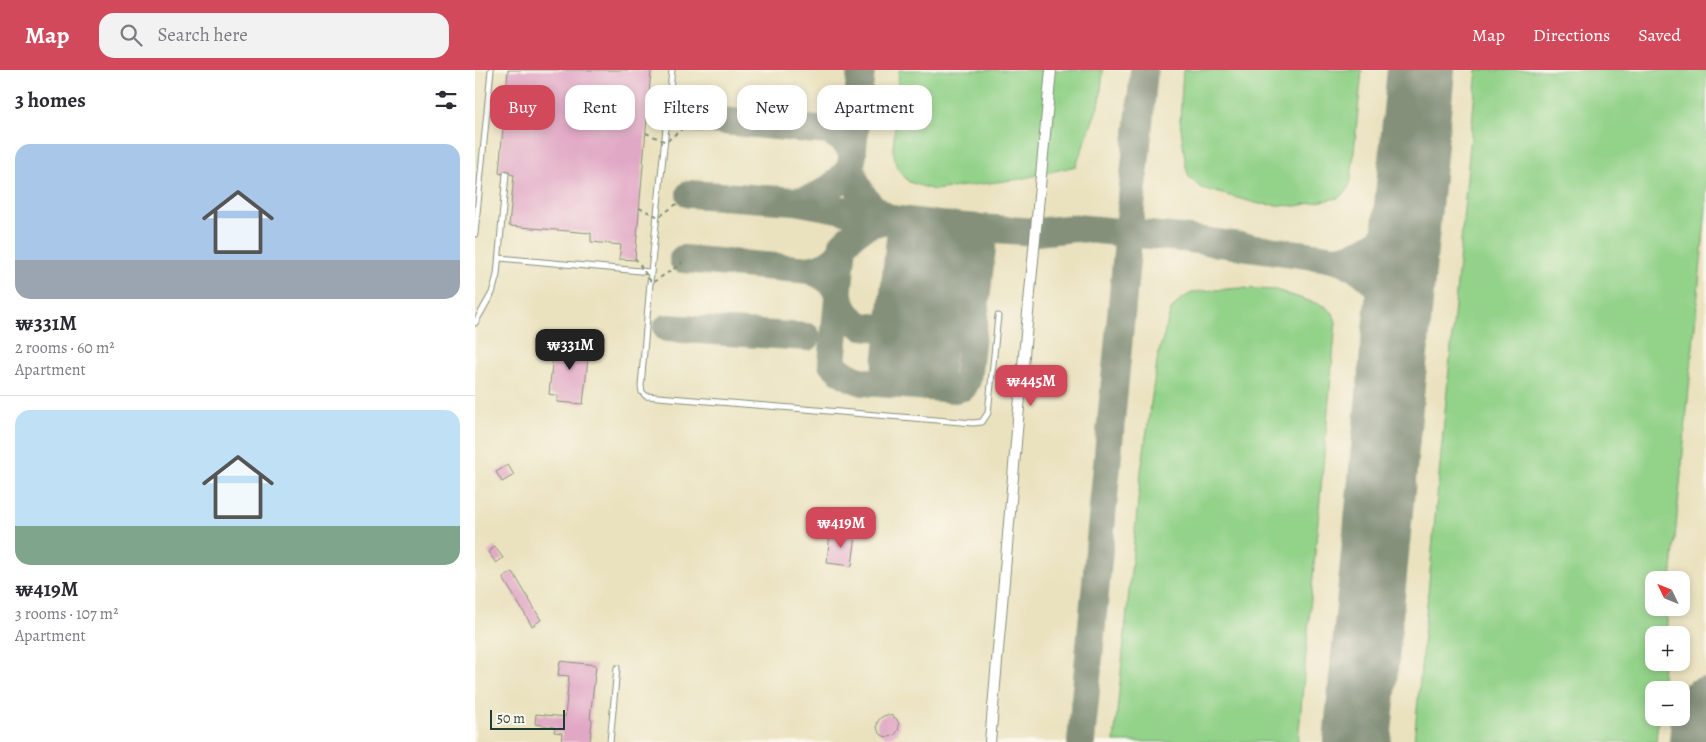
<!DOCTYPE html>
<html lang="en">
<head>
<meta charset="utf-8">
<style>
	:root { --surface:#fff; --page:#f2f2f3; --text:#2b2b33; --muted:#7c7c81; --line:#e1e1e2; --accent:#d1495b }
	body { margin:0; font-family:Alegreya,serif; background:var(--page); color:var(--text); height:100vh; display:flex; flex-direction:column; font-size:19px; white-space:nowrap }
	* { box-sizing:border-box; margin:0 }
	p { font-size:16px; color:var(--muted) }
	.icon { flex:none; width:28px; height:28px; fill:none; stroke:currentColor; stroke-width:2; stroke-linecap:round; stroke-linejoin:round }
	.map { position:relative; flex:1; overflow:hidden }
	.side { display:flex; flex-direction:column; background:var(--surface); width:475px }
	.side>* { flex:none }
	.hud { position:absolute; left:15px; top:15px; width:475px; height:45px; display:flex; gap:10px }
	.needle { width:32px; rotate:313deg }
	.fabs { position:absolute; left:1170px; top:501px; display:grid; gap:10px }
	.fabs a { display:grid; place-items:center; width:45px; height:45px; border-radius:10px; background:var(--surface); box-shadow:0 2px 8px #0003; font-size:25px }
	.scale { position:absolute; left:15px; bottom:12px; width:75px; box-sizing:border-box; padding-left:5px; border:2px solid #1f3d34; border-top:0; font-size:14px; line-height:18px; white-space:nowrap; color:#1f3d34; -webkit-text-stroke:4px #fbf7ec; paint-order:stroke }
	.price { position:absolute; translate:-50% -42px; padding:0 11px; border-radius:10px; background:var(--accent); color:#fff; font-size:16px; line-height:32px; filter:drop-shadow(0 1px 2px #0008) }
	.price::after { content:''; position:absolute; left:50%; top:30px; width:15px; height:11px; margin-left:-8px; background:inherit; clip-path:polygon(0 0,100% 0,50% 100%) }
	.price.selected { background:#222; color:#fff }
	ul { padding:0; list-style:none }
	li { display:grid; align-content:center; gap:10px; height:265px; padding:0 15px }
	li+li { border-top:1px solid var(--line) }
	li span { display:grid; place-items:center; height:155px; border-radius:15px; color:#555 }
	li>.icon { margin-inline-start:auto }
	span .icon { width:90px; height:90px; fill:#fffc; stroke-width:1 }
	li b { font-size:21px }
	h2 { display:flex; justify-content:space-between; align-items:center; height:60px; padding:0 15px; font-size:21px }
	.chip { padding:0 18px; border-radius:15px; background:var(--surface); box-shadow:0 2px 8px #0003; font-size:18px; line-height:45px }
	.chip.selected { background:var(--accent); color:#fff }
	header { display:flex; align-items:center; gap:30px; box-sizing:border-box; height:70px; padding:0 25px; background:var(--accent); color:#fff }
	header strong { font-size:24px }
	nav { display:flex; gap:28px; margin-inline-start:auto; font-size:18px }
	.search { width:350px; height:45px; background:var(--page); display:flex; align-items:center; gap:12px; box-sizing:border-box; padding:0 18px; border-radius:15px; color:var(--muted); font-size:19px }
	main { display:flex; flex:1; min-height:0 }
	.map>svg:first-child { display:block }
	.green { fill:#93d289; stroke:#59885e }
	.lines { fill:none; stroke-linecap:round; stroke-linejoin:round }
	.taxiway { stroke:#84907a; stroke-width:28 }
	.runway { stroke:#84907a; stroke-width:68 }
	.building { fill:#e1a8c5 }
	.service-casing { stroke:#84907a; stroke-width:7 }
	.minor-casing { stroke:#84907a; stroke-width:12 }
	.service { stroke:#fff; stroke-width:5 }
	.minor { stroke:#fff; stroke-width:10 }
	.path-bridge { stroke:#84907a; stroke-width:2; stroke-dasharray:4 4; stroke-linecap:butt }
</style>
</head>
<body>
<header>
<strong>Map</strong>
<div class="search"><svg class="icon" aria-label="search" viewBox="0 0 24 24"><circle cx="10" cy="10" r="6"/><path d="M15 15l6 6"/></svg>Search here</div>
<nav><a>Map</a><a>Directions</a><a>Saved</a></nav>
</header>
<main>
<section class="side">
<h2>3 homes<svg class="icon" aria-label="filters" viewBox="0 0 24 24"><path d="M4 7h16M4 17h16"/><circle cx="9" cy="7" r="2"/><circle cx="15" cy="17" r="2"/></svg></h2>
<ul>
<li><span style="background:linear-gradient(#a9c7e8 75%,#9aa5b1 0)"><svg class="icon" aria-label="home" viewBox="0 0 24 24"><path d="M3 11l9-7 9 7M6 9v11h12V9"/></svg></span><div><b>₩331M</b><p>2 rooms · 60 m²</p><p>Apartment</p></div></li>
<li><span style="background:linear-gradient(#bfe0f5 75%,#7fa58c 0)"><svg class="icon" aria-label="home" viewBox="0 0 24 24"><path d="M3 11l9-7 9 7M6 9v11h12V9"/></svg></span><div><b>₩419M</b><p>3 rooms · 107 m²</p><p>Apartment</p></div></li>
</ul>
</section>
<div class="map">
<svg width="1231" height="672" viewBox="0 0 1231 672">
	<rect width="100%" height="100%" fill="#fbf7ec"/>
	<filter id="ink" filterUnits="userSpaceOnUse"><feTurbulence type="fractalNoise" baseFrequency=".02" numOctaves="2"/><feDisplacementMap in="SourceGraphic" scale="10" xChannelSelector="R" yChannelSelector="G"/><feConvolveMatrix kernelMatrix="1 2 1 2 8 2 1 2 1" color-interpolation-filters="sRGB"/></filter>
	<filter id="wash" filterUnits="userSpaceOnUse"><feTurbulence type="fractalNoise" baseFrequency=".0096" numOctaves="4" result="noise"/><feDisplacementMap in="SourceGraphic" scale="20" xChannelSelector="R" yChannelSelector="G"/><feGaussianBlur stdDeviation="1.12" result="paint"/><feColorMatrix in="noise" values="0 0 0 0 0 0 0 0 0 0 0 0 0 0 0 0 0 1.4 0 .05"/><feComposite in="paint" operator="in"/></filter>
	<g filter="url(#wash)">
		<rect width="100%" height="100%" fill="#eae2bf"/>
		<!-- green -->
		<g class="green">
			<polygon points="424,0 628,0 625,31 601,96 545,109 459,120 434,112 422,98 418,80"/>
			<polygon points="708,0 887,0 876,111 872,121 863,128 821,136 784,134 726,118 714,107 711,97 705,50"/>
			<polygon points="1002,0 1231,0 1231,139 1196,510 1179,510 1179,538 1193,538 1191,565 1179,565 1179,592 1188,593 1186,620 1179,620 1179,648 1183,648 1181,672 939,672"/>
			<polygon points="764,218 801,220 849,236 858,243 861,252 823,672 639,672 666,401 683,285 696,240 705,230 718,222"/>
		</g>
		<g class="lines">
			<!-- taxiway -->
			<g class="taxiway">
				<path d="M 386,0 L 376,97 C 381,119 393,138 414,148"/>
				<path d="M 215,48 L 353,61 C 365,67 373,72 378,85"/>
				<path d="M 215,124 L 320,131 L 416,149 L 465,155 L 561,162 L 601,158 L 706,168 L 861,189 C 886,196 908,217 916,242 C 918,250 919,260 920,269"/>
				<path d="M 320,131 C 344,130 362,115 376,97"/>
				<path d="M 415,150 C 393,152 383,159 368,174 L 357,293 C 366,303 376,309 389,312 L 480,319 L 488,317 L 492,310 L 508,169"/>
				<path d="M 367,181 C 358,193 349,196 335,200 C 343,204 352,207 358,215 C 370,233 363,242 387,256 L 488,267 L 494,273 L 495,277"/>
				<polyline points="208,189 335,200"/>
				<path d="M 861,189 C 886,186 913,171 925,148 C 929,141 931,133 934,126"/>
				<polyline points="192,258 332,267"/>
				<polyline points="402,313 408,310 410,304 426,160"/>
				<polyline points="427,315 436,307 454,164"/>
				<polyline points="457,317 463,311 481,168"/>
				<polyline points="606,672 669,0"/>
			</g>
			<!-- runway -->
			<g class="runway">
				<polyline points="882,672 946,0"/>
				<polyline points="1228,672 1231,641"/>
			</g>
		</g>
		<g id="blocks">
			<!-- building -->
			<g class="building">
				<polygon points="33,0 176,0 160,190 144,189 146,175 116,172 116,163 34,156 39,105 35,104 34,101 31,100 27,104 24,103"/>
				<polygon points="89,268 115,271 108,334 82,332 83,326 74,324 79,275 88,276"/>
				<polygon points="33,395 39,405 27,412 21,402"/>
				<polygon points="355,462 381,465 377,496 352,493"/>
				<polygon points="20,477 28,488 21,493 13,482"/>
				<polygon points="38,502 66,550 57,556 28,508"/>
				<polygon points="85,591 121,595 115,649 117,650 115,672 86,672 87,663 79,662 80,657 60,654 61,644 90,647 94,606 83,605"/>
				<circle cx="413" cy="656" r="11"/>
			</g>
		</g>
	</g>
	<g filter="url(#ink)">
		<use href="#blocks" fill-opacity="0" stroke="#84907a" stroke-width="1"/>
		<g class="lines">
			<defs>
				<g id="service">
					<polyline points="197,0 176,202 166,316 167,322 171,326 498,353 507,352 513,343 523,246"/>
					<polyline points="0,164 16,0"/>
					<polyline points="24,188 176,202"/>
					<polyline points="0,253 17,223 22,205 31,104"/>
					<polyline points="135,672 142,598"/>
				</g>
				<polyline id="minor" points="515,672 544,338 576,0"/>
			</defs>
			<!-- service casing -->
			<use href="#service" class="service-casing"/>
			<!-- minor casing -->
			<use href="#minor" class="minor-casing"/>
			<!-- service -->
			<use href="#service" class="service"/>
			<!-- minor -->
			<use href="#minor" class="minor"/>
			<!-- path-bridge -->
			<g class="path-bridge">
				<polyline points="171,63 191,72 220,48"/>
				<polyline points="164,138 184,147 215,124"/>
				<polyline points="160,188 177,213 206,194 208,189"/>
			</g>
		</g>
	</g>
</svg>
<div class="fabs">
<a><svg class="needle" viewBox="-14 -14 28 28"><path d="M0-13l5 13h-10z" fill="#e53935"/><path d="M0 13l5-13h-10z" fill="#7c7c81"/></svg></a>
<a>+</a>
<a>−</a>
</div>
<div class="scale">50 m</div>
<b class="price selected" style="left:95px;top:301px">₩331M</b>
<b class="price" style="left:556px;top:337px">₩445M</b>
<b class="price" style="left:366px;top:479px">₩419M</b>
<div class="hud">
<a class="chip selected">Buy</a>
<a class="chip">Rent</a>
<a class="chip">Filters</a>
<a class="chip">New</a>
<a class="chip">Apartment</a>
</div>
</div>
</main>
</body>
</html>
